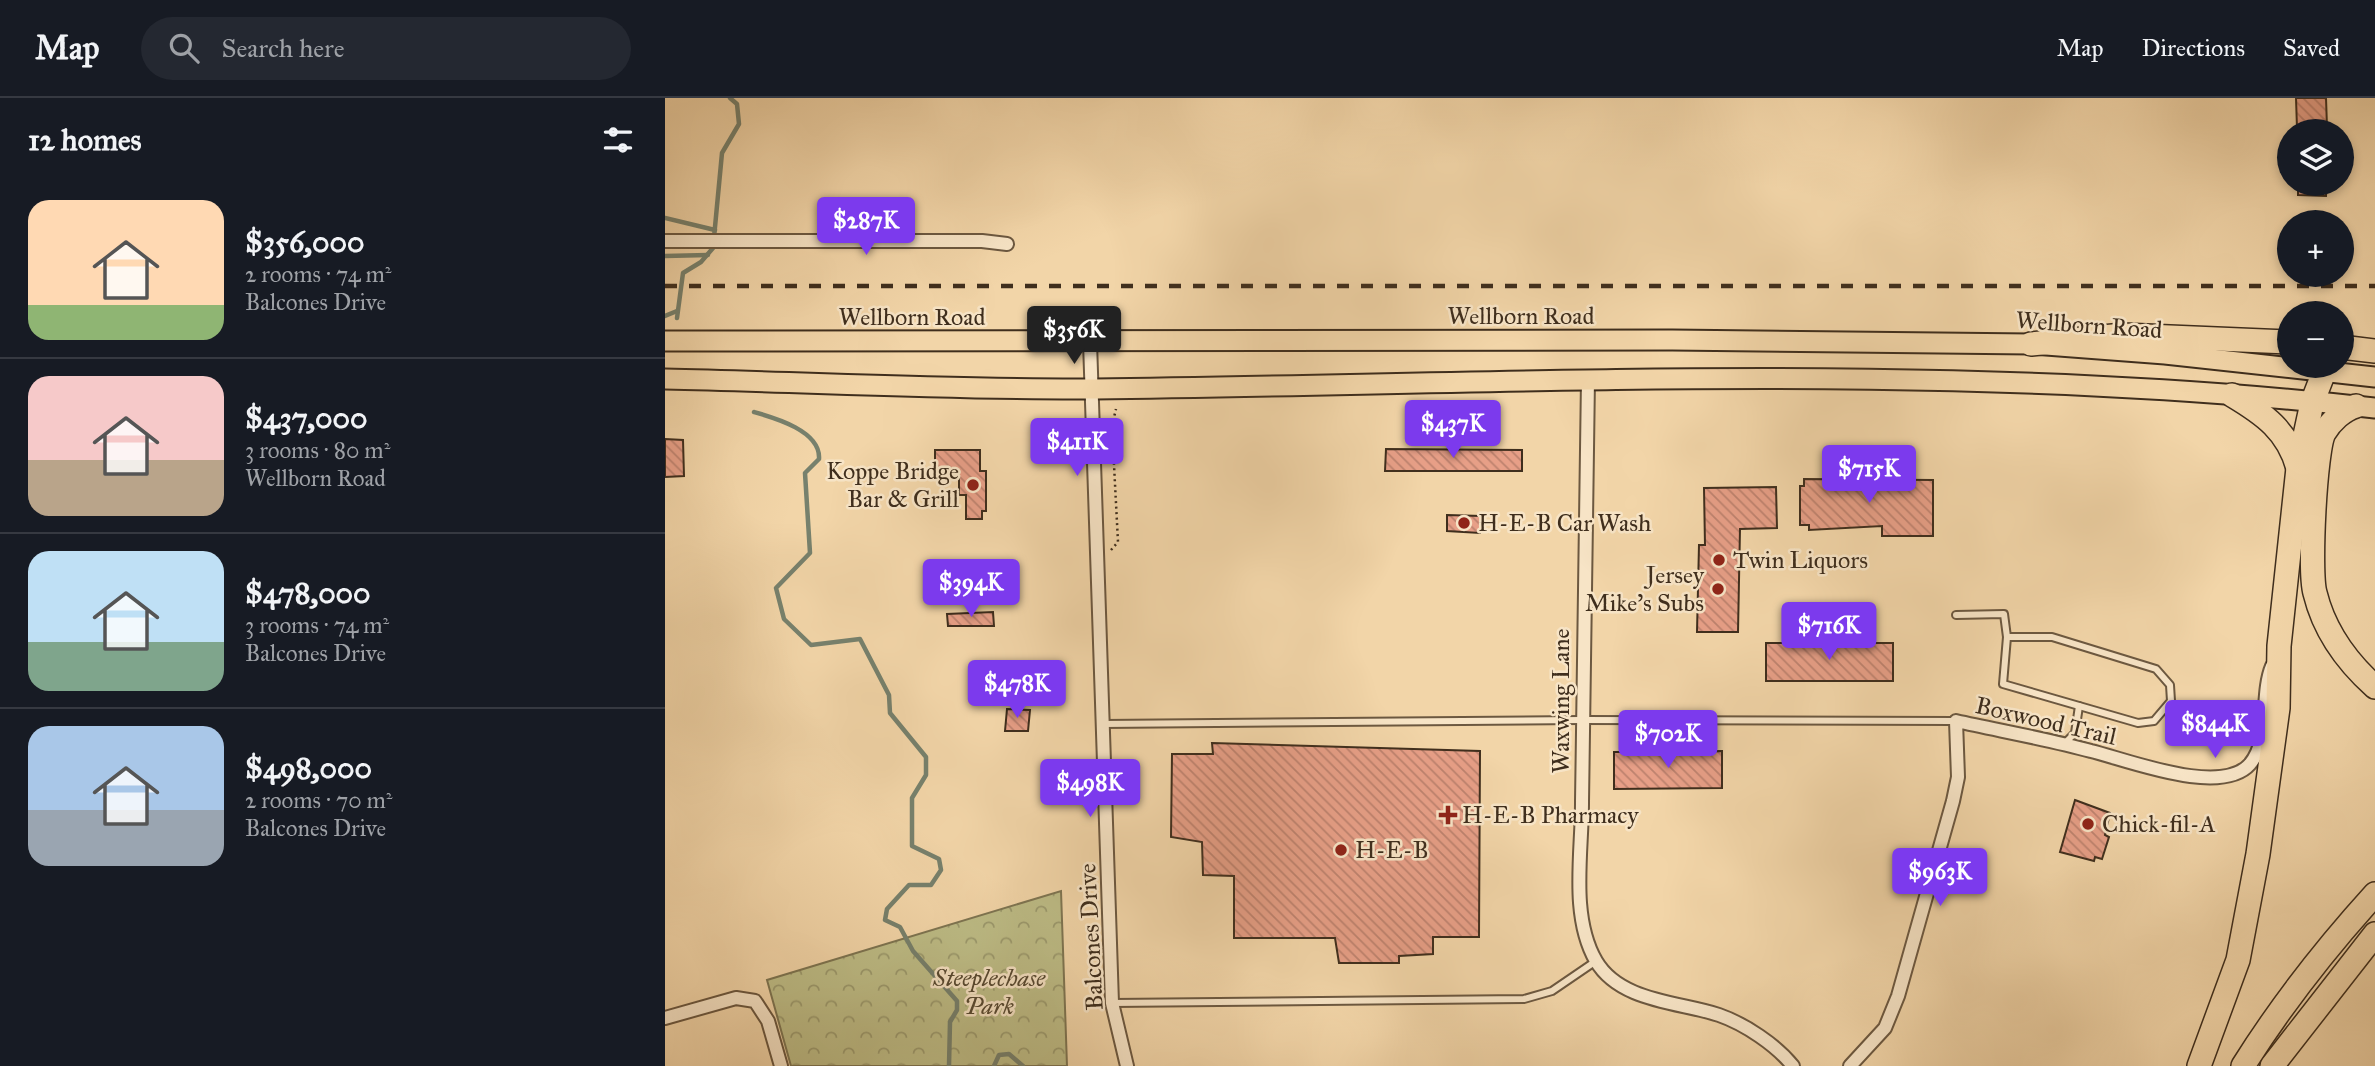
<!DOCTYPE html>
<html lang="en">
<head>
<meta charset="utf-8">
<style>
	:root { --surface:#171b24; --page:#242831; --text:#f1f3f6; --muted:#9ea1a6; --line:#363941; --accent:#7c3aed }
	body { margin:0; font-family:"IM FELL Great Primer",serif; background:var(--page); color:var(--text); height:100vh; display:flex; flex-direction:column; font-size:26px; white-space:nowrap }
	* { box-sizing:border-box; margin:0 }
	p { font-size:23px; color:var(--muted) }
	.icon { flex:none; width:38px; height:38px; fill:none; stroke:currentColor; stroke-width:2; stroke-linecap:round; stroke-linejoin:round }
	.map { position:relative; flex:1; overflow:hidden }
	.sheet { display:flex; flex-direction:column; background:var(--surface); width:665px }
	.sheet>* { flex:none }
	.tools { position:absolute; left:1612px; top:21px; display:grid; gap:14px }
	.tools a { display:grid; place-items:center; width:77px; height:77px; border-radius:50%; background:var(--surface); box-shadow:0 4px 10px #0003; font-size:35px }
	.price { position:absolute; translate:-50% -60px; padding:0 16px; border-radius:7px; background:var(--accent); color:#fff; font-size:23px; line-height:46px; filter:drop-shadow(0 2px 4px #0008) }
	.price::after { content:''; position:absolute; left:50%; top:42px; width:21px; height:16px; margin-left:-10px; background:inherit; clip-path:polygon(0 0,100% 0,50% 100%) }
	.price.current { background:#222; color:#fff }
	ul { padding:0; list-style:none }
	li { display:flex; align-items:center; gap:21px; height:175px; padding:0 28px }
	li+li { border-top:2px solid var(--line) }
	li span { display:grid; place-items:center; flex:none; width:196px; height:140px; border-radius:21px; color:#555 }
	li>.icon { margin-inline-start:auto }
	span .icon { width:84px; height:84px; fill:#fffc; stroke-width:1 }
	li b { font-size:30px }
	h2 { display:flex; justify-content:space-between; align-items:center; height:84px; padding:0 28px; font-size:30px }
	header { display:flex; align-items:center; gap:42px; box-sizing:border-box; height:98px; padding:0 35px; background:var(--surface); border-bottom:2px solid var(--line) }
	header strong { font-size:33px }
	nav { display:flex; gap:38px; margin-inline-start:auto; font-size:24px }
	.search { width:490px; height:63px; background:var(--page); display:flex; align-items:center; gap:18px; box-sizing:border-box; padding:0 24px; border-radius:38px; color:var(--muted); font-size:26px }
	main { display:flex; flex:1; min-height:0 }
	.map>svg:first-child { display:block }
	.forest { fill:url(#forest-crowns); stroke:#7e7552; stroke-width:2 }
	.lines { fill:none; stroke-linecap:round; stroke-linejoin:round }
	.stream { stroke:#77816d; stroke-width:4.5 }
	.building { fill:url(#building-back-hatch); stroke:#3f2e1d; stroke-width:2 }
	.lane-casing { stroke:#6c5840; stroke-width:10 }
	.street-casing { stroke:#6c5840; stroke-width:16 }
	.primary-casing { stroke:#3f2e1d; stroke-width:23 }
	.highway-casing { stroke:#3f2e1d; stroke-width:26 }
	.path { stroke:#3f2e1d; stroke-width:2.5; stroke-dasharray:2 3.5; stroke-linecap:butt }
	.lane { stroke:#f7e4c6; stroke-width:6 }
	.street { stroke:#f7e4c6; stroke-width:12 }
	.primary { stroke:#f2d5a8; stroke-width:19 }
	.highway { stroke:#f2d5a8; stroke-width:23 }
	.rail { stroke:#3f2e1d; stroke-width:4.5; stroke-dasharray:12 12; stroke-linecap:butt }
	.poi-dot { fill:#8f2418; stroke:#f7e4c6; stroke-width:2.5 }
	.labels { text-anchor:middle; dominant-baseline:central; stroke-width:5; stroke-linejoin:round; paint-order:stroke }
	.street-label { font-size:24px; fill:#3f2e1d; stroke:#f7e4c6 }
	.poi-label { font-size:24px; fill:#3f2e1d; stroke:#f7e4c6; text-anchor:start }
	.park-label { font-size:24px; font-style:italic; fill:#584a32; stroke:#f7e4c6 }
</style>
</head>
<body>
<header>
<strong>Map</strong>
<div class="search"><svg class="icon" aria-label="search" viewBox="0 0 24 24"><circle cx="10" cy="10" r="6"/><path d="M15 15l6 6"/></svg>Search here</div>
<nav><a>Map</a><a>Directions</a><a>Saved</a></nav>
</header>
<main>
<section class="sheet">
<h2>12 homes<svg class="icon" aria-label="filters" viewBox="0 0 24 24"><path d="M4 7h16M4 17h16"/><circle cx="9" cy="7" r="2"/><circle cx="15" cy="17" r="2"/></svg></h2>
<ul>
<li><span style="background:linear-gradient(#ffd9b3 75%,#8fb573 0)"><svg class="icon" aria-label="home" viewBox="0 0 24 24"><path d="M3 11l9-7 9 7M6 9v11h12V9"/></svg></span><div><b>$356,000</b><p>2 rooms · 74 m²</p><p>Balcones Drive</p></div></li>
<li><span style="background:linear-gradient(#f6c9c9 60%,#b9a48a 0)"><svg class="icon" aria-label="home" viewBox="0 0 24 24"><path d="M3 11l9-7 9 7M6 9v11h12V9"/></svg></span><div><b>$437,000</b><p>3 rooms · 80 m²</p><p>Wellborn Road</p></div></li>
<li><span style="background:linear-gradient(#bfe0f5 65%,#7fa58c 0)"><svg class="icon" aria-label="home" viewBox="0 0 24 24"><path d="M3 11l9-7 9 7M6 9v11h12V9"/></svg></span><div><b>$478,000</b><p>3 rooms · 74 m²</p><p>Balcones Drive</p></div></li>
<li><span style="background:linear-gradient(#a9c7e8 60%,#9aa5b1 0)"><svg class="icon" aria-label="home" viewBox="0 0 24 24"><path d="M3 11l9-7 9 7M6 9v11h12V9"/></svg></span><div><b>$498,000</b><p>2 rooms · 70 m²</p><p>Balcones Drive</p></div></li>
</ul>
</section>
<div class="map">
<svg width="1710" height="968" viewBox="0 0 1710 968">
	<defs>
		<pattern id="forest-crowns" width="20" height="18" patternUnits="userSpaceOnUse" patternTransform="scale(1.75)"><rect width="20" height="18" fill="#bdbc86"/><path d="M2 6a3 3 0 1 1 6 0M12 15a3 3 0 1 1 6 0" fill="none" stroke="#9b996d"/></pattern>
		<pattern id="building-back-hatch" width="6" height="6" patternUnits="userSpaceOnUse" patternTransform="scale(1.75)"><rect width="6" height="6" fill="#e79f87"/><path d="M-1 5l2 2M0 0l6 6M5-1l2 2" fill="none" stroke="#bd826e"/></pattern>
	</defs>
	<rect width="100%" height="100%" fill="#f2d5a8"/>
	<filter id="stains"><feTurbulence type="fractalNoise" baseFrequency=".00286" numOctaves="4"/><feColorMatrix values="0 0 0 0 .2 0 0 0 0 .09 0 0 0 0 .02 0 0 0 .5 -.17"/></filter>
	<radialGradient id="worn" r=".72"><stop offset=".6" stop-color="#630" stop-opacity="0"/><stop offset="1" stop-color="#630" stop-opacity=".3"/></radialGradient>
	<!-- forest -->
	<polygon class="forest" points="396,793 402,968 126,968 102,882"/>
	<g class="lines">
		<!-- stream -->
		<g class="stream">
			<polyline points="0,120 50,132"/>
			<polyline points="0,158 43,157"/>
			<polyline points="0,218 12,213"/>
			<polyline points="12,220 18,175 36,164 48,150 57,55 74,26 72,6 65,0"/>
			<path d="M 89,314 C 110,320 156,333 154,361 L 140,375 L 145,455 L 111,490 L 119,521 L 146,547 L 195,541 L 224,597 L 225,615 L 261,659 L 261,677 L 247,700 L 247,748 L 274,761 L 276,772 L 266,787 L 244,787 L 222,811 L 220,822 L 235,829 L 248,853 L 292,903 L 292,912 L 285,924 L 284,968"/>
			<polyline points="329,968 334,957 344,956 358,968"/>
		</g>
	</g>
	<!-- building -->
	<g class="building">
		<polygon points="1631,0 1661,0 1662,29 1632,30"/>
		<polygon points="1633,86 1662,86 1661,98 1633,97"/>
		<polygon points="0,341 18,342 19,378 0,379"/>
		<polygon points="721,351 857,352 857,373 720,373"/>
		<polygon points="270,352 315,352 315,373 321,373 321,413 317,413 317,421 301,421 301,397 294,397 294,377 270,377"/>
		<polygon points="1139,381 1268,382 1268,438 1217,438 1217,428 1144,432 1144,427 1135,427 1135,388 1139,388"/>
		<polygon points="1111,389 1112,430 1075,431 1073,534 1032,534 1034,447 1040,447 1039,390"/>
		<polygon points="782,417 816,418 815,435 782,433"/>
		<polygon points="328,514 329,528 283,528 282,516"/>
		<rect x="1101" y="545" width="127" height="38"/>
		<polygon points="342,611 365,612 363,633 340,633"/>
		<polygon points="547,645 815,653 814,839 768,839 768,856 734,858 734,865 674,865 670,840 569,840 569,778 538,777 537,744 506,739 507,656 548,656"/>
		<polygon points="1057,653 1057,690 949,691 949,654"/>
		<polygon points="1410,702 1445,715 1440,737 1444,739 1437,761 1430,759 1429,763 1395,754"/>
	</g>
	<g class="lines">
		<defs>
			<g id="lane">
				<polyline points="1291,517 1339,516 1342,539 1387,539 1491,571 1505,587 1506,603 1489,623 1473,625 1338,586 1342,539"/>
				<polyline points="438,626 916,622 1291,623"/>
				<polyline points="1399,646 1410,635 1414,608"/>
				<polyline points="447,905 859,901 887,893 931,863"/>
			</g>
			<g id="street">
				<polyline points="0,143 317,143 342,146"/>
				<polyline points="425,244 447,905 462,968"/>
				<path d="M 923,281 C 920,422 918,564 917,706 C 917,755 905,818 931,863 C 955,904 1015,904 1054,917 C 1080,926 1111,947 1128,968"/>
				<polyline points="0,920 71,900 90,903 103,923 116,968"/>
				<path d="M 1185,968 L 1220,930 L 1233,898 L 1288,703 L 1293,679 L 1291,623 C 1336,633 1382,641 1426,653 C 1463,662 1556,699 1585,666 C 1606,641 1595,597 1607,568"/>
			</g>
			<g id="primary">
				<polyline points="0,243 1007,242 1366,246 1500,256 1710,279"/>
				<path d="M 0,281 C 143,284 287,292 430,291 C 857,286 1285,262 1710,310"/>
			</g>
			<g id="highway">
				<polyline points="1366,246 1458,237 1624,244"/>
				<polyline points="1676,249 1710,253"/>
				<path d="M 1567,297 C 1599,316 1623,333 1633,370"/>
				<path d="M 1691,308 C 1678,312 1666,323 1659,335 C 1650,352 1644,474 1650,495 C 1659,532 1682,564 1710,589"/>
				<polyline points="1534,968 1573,862 1593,756 1613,610 1614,548 1633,370 1647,305 1659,274"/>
				<path d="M 1578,968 C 1617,906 1660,851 1710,796"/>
				<polyline points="1607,968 1710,836"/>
			</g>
		</defs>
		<!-- lane casing -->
		<use href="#lane" class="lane-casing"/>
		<!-- street casing -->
		<use href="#street" class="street-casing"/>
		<!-- primary casing -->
		<use href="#primary" class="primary-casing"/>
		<!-- highway casing -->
		<use href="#highway" class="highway-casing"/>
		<!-- path -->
		<polyline class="path" points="446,452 453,444 447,328 451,311"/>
		<!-- lane -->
		<use href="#lane" class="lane"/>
		<!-- street -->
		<use href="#street" class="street"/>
		<!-- primary -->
		<use href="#primary" class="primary"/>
		<!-- highway -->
		<use href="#highway" class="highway"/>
		<!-- rail -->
		<polyline class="rail" points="0,188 1710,188"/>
	</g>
	<!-- markers -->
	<g class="poi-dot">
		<circle cx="308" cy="387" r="7"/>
		<circle cx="799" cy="425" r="7"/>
		<circle cx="1054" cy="462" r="7"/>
		<circle cx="1053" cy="491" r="7"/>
		<path d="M779.5 706.5h7v7h7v7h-7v7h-7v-7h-7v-7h7z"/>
		<circle cx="1423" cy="726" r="7"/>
		<circle cx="676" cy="752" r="7"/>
	</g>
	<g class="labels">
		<!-- street labels -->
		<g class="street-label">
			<text x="856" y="218">Wellborn Road</text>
			<text x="247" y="219">Wellborn Road</text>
			<text transform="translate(1424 227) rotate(4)">Wellborn Road</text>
			<text transform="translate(896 603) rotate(-90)">Waxwing Lane</text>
			<text transform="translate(1381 623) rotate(13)">Boxwood Trail</text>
			<text transform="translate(426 839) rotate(-93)">Balcones Drive</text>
		</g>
		<!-- poi labels -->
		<g class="poi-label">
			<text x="294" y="373" text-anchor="end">Koppe Bridge<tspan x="294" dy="28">Bar &amp; Grill</tspan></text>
			<text x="813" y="425">H-E-B Car Wash</text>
			<text x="1068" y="462">Twin Liquors</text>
			<text x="1039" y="477" text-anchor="end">Jersey<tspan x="1039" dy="28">Mike's Subs</tspan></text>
			<text x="797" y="717">H-E-B Pharmacy</text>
			<text x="1437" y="726">Chick-fil-A</text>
			<text x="690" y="752">H-E-B</text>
		</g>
		<!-- park labels -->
		<g class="park-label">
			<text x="324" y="880">Steeplechase<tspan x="324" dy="28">Park</tspan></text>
		</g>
	</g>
	<rect width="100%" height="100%" filter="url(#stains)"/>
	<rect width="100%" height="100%" fill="url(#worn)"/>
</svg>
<div class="tools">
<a><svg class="icon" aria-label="layers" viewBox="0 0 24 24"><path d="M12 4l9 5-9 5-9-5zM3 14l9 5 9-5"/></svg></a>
<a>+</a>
<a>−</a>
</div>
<b class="price" style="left:201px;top:159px">$287K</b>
<b class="price current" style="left:409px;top:268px">$356K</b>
<b class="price" style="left:788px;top:362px">$437K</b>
<b class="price" style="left:412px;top:380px">$411K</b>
<b class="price" style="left:1204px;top:407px">$715K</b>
<b class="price" style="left:306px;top:521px">$394K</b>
<b class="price" style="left:1164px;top:564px">$716K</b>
<b class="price" style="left:352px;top:622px">$478K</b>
<b class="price" style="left:1550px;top:662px">$844K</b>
<b class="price" style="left:1003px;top:672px">$702K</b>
<b class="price" style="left:425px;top:721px">$498K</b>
<b class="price" style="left:1275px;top:810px">$963K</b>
</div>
</main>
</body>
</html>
